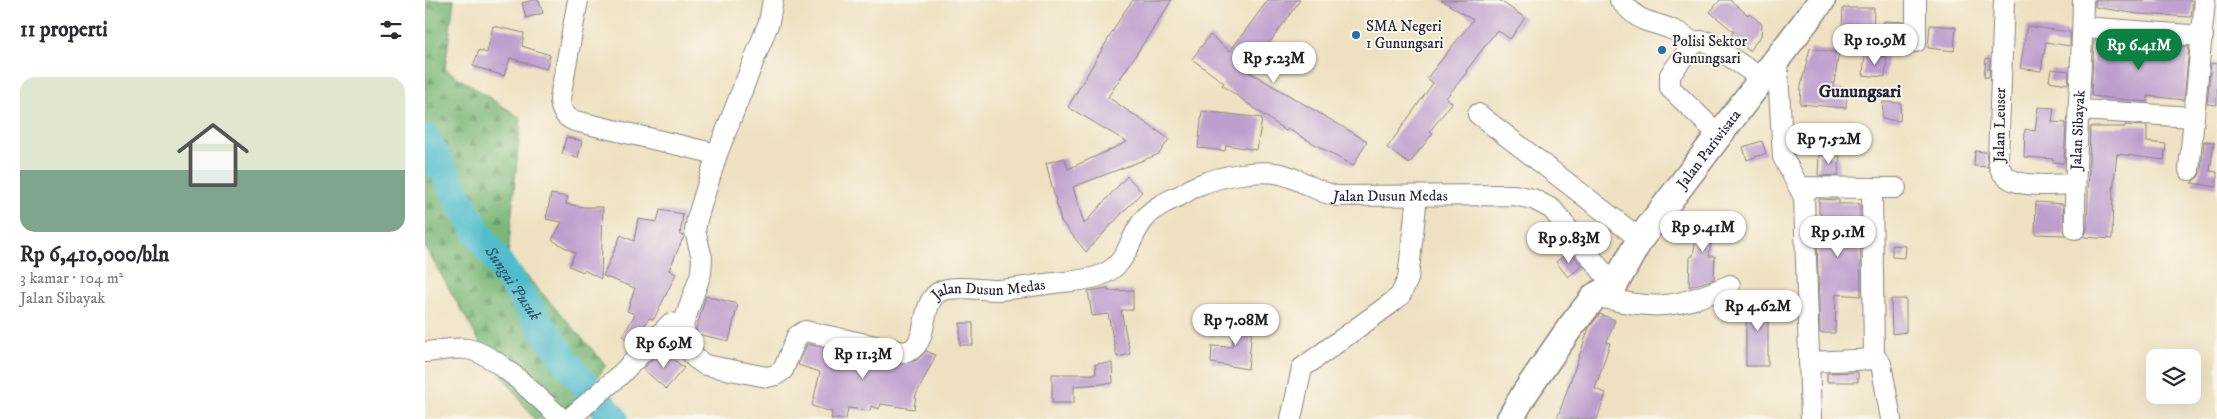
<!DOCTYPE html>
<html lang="id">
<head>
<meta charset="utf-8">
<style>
	:root { --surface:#fff; --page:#f2f2f3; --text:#2b2b33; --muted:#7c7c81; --accent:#0b8043 }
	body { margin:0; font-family:"IM FELL DW Pica",serif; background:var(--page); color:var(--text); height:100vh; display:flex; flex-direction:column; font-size:19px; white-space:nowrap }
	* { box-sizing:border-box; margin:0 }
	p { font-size:16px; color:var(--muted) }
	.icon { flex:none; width:28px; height:28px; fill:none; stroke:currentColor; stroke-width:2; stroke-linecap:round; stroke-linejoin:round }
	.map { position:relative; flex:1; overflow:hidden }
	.sheet { display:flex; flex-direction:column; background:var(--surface); width:425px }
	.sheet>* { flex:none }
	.buttons { position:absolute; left:1721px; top:349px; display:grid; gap:10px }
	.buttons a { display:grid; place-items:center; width:55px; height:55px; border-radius:10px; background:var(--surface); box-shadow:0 5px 20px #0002; font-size:25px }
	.price { position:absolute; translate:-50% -42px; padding:0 11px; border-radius:18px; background:#fff; color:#222; font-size:16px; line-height:32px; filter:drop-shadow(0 1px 2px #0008) }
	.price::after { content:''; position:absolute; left:50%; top:30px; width:15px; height:11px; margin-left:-8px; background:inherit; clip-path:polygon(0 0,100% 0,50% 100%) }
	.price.selected { background:var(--accent); color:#fff }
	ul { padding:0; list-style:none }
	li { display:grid; align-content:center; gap:10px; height:265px; padding:0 20px }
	li span { display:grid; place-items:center; height:155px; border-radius:15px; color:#555 }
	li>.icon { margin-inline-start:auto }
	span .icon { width:90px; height:90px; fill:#fffc; stroke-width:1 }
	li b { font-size:21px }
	h2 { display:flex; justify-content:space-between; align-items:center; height:60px; padding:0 20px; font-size:21px }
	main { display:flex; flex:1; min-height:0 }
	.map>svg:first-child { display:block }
	.forest { fill:url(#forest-firs); stroke:#4e6c5a }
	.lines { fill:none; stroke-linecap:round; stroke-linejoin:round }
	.river { stroke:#51bdcc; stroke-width:29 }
	.building { fill:#bc9dcd }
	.minor-casing { stroke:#88827e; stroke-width:22 }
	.major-casing { stroke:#88827e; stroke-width:29 }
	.minor { stroke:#fff; stroke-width:20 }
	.major { stroke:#fff; stroke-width:26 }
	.poi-dot { fill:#1f6fb2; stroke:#fbf7ec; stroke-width:2 }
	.labels { text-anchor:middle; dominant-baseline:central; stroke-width:4; stroke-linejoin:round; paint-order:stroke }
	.poi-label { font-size:15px; fill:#22223b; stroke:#fbf7ec; text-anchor:start }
	.street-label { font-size:15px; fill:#22223b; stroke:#fbf7ec }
	.water-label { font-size:16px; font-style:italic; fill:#32586e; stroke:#fbf7ec }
	.quarter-label { font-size:18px; font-weight:bold; fill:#22223b; stroke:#fbf7ec }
</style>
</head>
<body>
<main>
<section class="sheet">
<h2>11 properti<svg class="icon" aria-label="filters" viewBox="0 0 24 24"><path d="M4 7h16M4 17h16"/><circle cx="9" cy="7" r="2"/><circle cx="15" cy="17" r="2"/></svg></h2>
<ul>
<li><span style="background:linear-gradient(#dfe7d0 60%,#7fa58c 0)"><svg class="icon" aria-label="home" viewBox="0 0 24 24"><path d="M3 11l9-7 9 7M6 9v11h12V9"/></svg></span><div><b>Rp 6,410,000/bln</b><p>3 kamar · 104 m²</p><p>Jalan Sibayak</p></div></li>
</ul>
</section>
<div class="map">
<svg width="1792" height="419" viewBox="0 0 1792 419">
	<defs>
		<pattern id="forest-firs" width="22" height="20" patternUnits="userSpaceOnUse" patternTransform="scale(1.25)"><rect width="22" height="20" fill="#7ab778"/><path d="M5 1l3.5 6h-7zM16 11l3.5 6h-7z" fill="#649464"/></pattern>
	</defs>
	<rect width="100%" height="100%" fill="#fbf7ec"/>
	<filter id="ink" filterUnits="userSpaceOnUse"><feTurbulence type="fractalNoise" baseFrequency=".02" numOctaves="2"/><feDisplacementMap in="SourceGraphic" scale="10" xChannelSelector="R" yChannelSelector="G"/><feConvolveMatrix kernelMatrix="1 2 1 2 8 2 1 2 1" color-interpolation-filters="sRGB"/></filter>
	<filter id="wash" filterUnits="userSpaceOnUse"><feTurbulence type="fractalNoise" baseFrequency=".0096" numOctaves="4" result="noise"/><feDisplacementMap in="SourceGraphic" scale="20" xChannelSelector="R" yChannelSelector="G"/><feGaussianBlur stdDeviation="1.12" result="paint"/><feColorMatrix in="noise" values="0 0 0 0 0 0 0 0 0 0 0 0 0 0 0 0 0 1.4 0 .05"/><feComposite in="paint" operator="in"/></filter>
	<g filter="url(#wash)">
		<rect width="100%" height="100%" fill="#eee1c1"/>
		<!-- forest -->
		<polygon class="forest" points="0,0 29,0 20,69 96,118 83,255 181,365 144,419 109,419 61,353 0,247"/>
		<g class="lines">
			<!-- river -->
			<path class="river" id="s1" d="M 0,138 L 52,231 L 142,363 L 189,419"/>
		</g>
		<g id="blocks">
			<!-- building -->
			<g class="building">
				<polygon points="108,0 114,0 118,13 101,18 97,3"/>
				<polygon points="708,0 747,0 683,97 744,139 734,154 648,187 659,224 702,176 717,192 661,252 636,221 621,163 640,158 643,169 702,142 643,107 699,12"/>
				<polygon points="843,0 875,0 824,72 942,141 928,166 863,129 861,131 797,85 799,83 767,59 785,35 805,51"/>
				<polygon points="1016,0 1074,0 1100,18 1085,39 1072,30 1041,71 1042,72 1021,98 1027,103 1005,131 1008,133 984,164 962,148 1008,83 1002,78 1048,20"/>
				<polygon points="1295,0 1305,0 1323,15 1324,13 1337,24 1336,36 1324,51 1306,35 1309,32 1285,12"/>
				<polygon points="1670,0 1768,0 1766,17 1713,14 1670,7"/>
				<polygon points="1418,8 1449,8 1448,31 1417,29"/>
				<polygon points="1459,21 1479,22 1479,40 1458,39"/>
				<polygon points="1505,25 1531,27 1529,51 1503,48"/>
				<polygon points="68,26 99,33 97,46 125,55 121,69 85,58 79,76 48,66 54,50 62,53"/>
				<polygon points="1602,26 1645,32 1645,46 1621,42 1616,71 1595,68"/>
				<polygon points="1669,40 1751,48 1751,46 1764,47 1759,100 1723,96 1723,102 1666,96"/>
				<polygon points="1385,48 1414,53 1408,89 1422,90 1421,108 1375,104 1376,86"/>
				<polygon points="1440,54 1462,57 1460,77 1438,75"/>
				<polygon points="1561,58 1565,59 1564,77 1559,77"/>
				<polygon points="1786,63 1792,64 1792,105 1782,104"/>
				<polygon points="1626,69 1644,71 1643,84 1624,81"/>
				<polygon points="1458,102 1476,103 1475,121 1457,119"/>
				<polygon points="1613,107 1629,108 1627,122 1641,123 1639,163 1628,162 1628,159 1599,157 1600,129 1610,131"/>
				<polygon points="777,111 837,118 832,150 801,145 800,151 773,148"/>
				<polygon points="1700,125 1722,126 1722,142 1741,144 1739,160 1692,154 1688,191 1687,239 1659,237 1662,229 1665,127 1700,127"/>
				<polygon points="141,137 157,141 153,158 137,154"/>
				<polygon points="1337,141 1341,153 1322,160 1318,147"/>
				<polygon points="1779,141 1789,142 1785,171 1792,172 1792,187 1766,183 1773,177 1776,172"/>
				<polygon points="1550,151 1561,152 1563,167 1549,166"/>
				<polygon points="1394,155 1415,156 1413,176 1393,175"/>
				<polygon points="126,194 143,197 141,204 159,207 178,207 176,279 159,270 158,272 144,266 150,253 127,240 137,222 121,219"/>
				<polygon points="1394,199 1414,200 1414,204 1435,204 1436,296 1411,294 1410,333 1395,333 1392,240 1396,213 1394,213"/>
				<polygon points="1611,202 1638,204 1640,235 1610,234"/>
				<polygon points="235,210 258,214 255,235 259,236 244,270 251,274 229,319 224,318 210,343 198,336 210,314 202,311 210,288 178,276 196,235 209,241 213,219 232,222"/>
				<polygon points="1275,213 1290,215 1284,256 1290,256 1289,279 1264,287 1265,256 1268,256"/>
				<polygon points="1467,245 1481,246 1480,258 1467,257"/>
				<polygon points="1145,251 1157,266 1143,277 1131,262"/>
				<polygon points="683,288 683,291 708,290 708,310 696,310 705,354 692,357 683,314 667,316 663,291"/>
				<polygon points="1330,291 1343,293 1343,366 1321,366 1321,317 1328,317"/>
				<polygon points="281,296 313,304 304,341 272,334 271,329"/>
				<polygon points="1466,299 1481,299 1481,332 1467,334"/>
				<polygon points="1175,314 1190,320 1182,342 1185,343 1170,389 1181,393 1172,419 1132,419 1164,328"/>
				<polygon points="810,316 828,319 823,369 786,363 787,346 807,347"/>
				<rect x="535" y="323" width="13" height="22"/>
				<polygon points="382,344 477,364 492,360 501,351 511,355 491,395 489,409 456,404 454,409 446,406 445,411 423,408 421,419 406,419 407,412 387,406 395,372 373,365"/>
				<polygon points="237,349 259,368 241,389 218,369"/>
				<polygon points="687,363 688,383 649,386 649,403 627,403 627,374 671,374 670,364"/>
				<polygon points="1433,372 1433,382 1402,382 1402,373"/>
			</g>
		</g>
	</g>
	<g filter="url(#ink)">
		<use href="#blocks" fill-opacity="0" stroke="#88827e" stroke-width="1"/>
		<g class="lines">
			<defs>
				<g id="minor">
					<path d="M 153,0 L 135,98 C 135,109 139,117 150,121 L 292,154"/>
					<path id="s2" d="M 348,0 L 344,22 L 292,154 L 272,219 L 270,231 L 277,258 L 276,273 L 258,325 L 263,348 L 270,358 L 280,365 L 342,377 L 351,375 L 358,370 L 372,336 L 380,331 L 479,352 C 507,348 492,302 516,291 C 529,285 557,290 572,290 C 591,289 610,285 629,283 C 644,281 660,281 674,276 C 703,265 702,243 717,222 C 727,208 739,203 754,196 C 761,193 767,187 774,185 C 796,176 832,169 856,174 C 876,179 891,192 912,196 L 1089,195 L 1108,199 L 1127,209 L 1189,286"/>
					<path d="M 1195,0 C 1201,6 1210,17 1219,20 C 1236,26 1255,29 1268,44"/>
					<path d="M 1579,0 L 1573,158 C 1574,193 1625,184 1649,184"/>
					<polyline points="1658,27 1778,36"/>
					<polyline points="1491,42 1491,0"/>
					<polyline points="1352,56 1358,157 1379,197 1386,419"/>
					<polyline points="1655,110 1768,117"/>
					<polyline points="1053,114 1215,239"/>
					<polyline points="1294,135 1245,88 1245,75 1267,45 1275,41 1283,42 1336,78"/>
					<polyline points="1764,170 1780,0"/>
					<polyline points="1375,187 1447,188 1449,359"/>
					<polyline points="1447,188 1471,188"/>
					<path id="s3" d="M 1650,229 C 1649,153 1657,77 1658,0"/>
					<path d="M 1170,296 C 1230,310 1248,310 1305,285"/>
					<path d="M 0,352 C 14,351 29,347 42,349 C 71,353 114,399 137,419"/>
					<polyline points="1384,362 1452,359 1456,364 1466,419"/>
					<polyline points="144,419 193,377 246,323 258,325"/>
					<polyline points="866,419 877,368 965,304 975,296 983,279 992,196"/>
				</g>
				<g id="major">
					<path id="s4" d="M 1085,419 L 1100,393 L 1144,329 L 1170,296 L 1189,286 L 1215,239 L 1397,0"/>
				</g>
			</defs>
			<!-- minor casing -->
			<use href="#minor" class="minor-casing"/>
			<!-- major casing -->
			<use href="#major" class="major-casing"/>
			<!-- minor -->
			<use href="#minor" class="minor"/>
			<!-- major -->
			<use href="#major" class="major"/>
		</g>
	</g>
	<!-- markers -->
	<g class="poi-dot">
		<circle cx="931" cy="35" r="5"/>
		<circle cx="1237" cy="50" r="5"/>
	</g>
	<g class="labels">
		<!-- poi labels -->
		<g class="poi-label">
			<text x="941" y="26">SMA Negeri<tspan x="941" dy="17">1 Gunungsari</tspan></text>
			<text x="1247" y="41">Polisi Sektor<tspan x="1247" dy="17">Gunungsari</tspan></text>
		</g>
		<!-- street labels -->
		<g class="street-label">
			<text transform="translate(1575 125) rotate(-89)">Jalan Leuser</text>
			<text stroke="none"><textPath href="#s3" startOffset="99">Jalan Sibayak</textPath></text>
			<text stroke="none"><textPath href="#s4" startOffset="338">Jalan Pariwisata</textPath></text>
			<text stroke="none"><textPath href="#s2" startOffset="1191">Jalan Dusun Medas</textPath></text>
			<text stroke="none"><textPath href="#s2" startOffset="742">Jalan Dusun Medas</textPath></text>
		</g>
		<!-- water labels -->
		<g class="water-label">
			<text stroke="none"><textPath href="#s1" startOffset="170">Sungai Pusuk</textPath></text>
		</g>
		<!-- quarter labels -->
		<g class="quarter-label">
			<text x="1435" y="92">Gunungsari</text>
		</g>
	</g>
</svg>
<div class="buttons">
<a><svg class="icon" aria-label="layers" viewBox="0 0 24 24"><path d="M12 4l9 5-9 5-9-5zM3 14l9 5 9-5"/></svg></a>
</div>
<b class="price" style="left:1450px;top:66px">Rp 10.9M</b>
<b class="price selected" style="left:1714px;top:71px">Rp 6.41M</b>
<b class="price" style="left:849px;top:84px">Rp 5.23M</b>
<b class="price" style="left:1404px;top:165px">Rp 7.52M</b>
<b class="price" style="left:1278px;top:253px">Rp 9.41M</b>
<b class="price" style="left:1413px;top:258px">Rp 9.1M</b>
<b class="price" style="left:1144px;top:264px">Rp 9.83M</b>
<b class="price" style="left:1333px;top:332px">Rp 4.62M</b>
<b class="price" style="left:811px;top:346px">Rp 7.08M</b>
<b class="price" style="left:239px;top:369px">Rp 6.9M</b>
<b class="price" style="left:438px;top:380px">Rp 11.3M</b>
</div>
</main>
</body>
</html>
